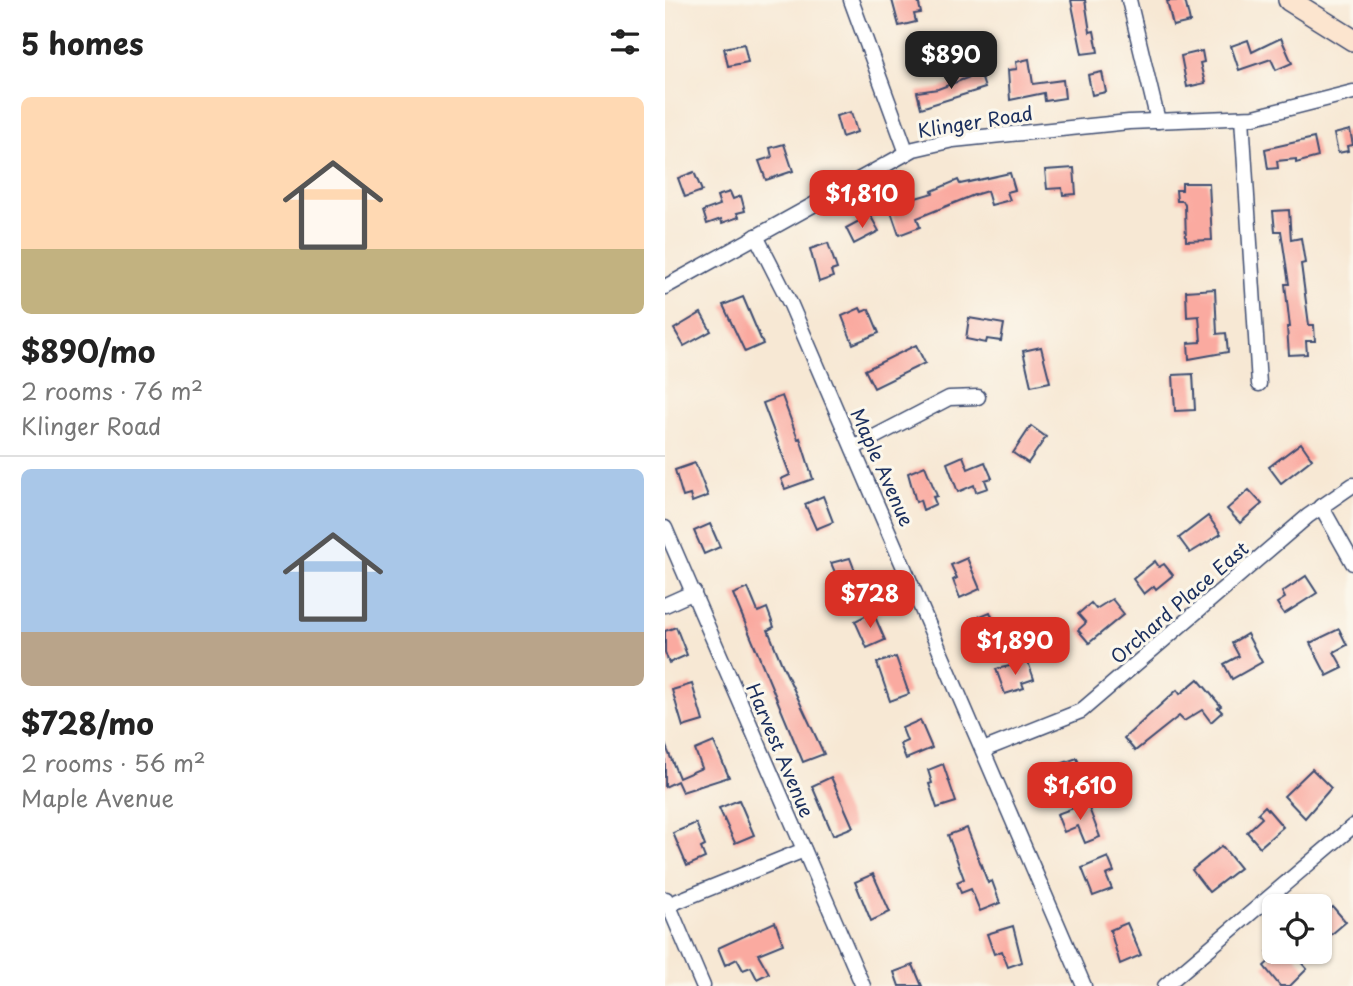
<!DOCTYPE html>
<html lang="en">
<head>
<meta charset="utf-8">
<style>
	:root { --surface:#fff; --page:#f6f6f6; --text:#222; --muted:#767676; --line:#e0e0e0; --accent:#d93025 }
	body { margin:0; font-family:"Playpen Sans",sans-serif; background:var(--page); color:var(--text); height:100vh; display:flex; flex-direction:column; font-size:26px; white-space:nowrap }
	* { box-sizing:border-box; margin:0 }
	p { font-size:23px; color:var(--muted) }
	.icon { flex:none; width:38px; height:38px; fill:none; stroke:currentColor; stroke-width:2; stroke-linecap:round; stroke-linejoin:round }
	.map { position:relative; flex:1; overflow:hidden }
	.panel { display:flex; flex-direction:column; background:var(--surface); width:665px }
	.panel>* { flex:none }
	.controls { position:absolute; left:597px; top:894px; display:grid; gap:14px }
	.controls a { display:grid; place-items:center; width:70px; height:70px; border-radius:10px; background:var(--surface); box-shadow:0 2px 5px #0004; font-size:35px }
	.price { position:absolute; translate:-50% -60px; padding:0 16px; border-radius:14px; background:var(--accent); color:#fff; font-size:23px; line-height:46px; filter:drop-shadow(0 2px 4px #0008) }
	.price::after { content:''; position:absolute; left:50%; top:42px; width:21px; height:16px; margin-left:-10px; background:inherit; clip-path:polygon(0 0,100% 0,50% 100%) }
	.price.on { background:#222; color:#fff }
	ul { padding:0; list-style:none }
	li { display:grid; align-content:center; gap:14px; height:371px; padding:0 21px }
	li+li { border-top:2px solid var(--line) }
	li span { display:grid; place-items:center; height:217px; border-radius:10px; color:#555 }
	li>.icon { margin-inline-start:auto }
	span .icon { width:126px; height:126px; fill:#fffc; stroke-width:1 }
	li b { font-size:30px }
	h2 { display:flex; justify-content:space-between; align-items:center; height:84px; padding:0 21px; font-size:30px }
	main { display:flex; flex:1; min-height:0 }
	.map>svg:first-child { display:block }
	.building { fill:#faaaa0 }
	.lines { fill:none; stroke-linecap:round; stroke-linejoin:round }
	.street-casing { stroke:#3c4b70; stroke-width:17 }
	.secondary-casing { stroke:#3c4b70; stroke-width:24 }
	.street { stroke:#fff; stroke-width:14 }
	.secondary { stroke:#fce5cf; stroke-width:21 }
	.labels { text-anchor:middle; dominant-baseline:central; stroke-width:6; stroke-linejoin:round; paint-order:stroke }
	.street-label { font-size:19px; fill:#1b2f5e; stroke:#fbf7ec }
</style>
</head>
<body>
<main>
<section class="panel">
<h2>5 homes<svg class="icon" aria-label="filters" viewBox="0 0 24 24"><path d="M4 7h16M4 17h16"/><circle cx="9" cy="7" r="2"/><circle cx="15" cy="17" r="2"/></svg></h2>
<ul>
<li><span style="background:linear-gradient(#ffd9b3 70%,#c2b280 0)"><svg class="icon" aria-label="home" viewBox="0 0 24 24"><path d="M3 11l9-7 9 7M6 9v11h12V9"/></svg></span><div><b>$890/mo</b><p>2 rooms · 76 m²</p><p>Klinger Road</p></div></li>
<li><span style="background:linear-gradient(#a9c7e8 75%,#b9a48a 0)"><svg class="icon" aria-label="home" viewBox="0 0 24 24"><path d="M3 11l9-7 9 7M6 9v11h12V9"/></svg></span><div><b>$728/mo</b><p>2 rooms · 56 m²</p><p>Maple Avenue</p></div></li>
</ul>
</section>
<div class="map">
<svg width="688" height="986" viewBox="0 0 688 986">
	<rect width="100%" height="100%" fill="#fbf7ec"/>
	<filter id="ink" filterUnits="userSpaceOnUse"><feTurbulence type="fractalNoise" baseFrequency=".0143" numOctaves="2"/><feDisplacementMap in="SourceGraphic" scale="14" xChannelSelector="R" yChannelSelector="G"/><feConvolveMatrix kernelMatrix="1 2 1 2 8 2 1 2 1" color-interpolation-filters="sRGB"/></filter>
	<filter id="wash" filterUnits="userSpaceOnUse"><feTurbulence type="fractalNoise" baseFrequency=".00686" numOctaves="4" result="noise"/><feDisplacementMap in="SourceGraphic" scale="28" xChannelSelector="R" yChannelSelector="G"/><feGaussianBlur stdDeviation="1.57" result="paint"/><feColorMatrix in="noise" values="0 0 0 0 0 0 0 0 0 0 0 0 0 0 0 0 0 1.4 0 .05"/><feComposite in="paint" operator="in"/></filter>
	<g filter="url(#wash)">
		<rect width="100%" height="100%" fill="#f7e8d4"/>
		<g id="blocks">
			<!-- building -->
			<g class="building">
				<polygon points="227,0 253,0 256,13 249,14 251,22 234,26"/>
				<polygon points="406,0 420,0 425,32 429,31 433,52 417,54"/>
				<polygon points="520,0 525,22 508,26 502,1"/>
				<polygon points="616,38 627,63 611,70 606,59 574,70 566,46 583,40 587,52"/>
				<polygon points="79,44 83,62 63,66 59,48"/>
				<polygon points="537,51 539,62 535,63 540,83 522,87 516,56"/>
				<polygon points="364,59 368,84 398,80 400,98 380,101 379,93 345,100 343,70 352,69 351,62"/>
				<polygon points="437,72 441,92 427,95 423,75"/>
				<polygon points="315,73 320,88 256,108 252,92 273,89"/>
				<polygon points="186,112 192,132 177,137 171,116"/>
				<polygon points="685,130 688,145 682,146 683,151 673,153 669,134"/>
				<polygon points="649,138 653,157 631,163 631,159 612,161 613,168 603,169 600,149"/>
				<polygon points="119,144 128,171 101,180 94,161 107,157 105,148"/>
				<polygon points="409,168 411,194 398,195 397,188 382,189 380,170"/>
				<polygon points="29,172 37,191 20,197 13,178"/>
				<polygon points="345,173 350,190 342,192 345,200 326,205 322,191 309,195 252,218 255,227 234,235 224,206 268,193 267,191 293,180 295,184"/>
				<polygon points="517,183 544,183 547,240 521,241 520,205 518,201 512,201 511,190 517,190"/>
				<polygon points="65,192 68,199 76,196 80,211 72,213 74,217 57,223 56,219 42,224 38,211 55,205 52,196"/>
				<polygon points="624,210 626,240 636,238 640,263 636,264 644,325 649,325 650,341 641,341 642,354 624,355 622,327 625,327 620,284 624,284 616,231 610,231 608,211"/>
				<polygon points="205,215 214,231 189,244 181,228"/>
				<polygon points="163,243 172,269 166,271 168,277 154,282 145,249"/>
				<polygon points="550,289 552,334 561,333 563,352 524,359 523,343 536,342 534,316 522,317 521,291"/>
				<polygon points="78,297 98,344 80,352 58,305"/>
				<polygon points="195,308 197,312 204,309 214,333 188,344 177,316"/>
				<polygon points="36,313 46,331 19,346 9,329"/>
				<polygon points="304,318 339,324 336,341 322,339 321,343 301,339"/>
				<polygon points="251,345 260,363 209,388 200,370"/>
				<polygon points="376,347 385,382 366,386 358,351"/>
				<polygon points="528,374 530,410 510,411 508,375"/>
				<polygon points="117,396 133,439 135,438 148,479 120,489 116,479 125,475 98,403"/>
				<polygon points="366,426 381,437 363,463 348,453"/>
				<polygon points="636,443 647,459 616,483 604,467"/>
				<polygon points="298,456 303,469 320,462 327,478 320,480 323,488 311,492 309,485 293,492 282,463"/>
				<polygon points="30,463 43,496 27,502 25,495 18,497 10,470"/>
				<polygon points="260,466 272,496 268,497 271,504 258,510 255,500 251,502 243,473"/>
				<polygon points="584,490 597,504 575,523 562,509"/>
				<polygon points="158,496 168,522 151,529 140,504"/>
				<polygon points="543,516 556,534 525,553 514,538"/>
				<polygon points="45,524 55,547 39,554 29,531"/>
				<polygon points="185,558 196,587 179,594 166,563"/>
				<polygon points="302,558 315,589 295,598 288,580 292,578 286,565"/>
				<polygon points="490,561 494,567 499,564 508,575 491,589 489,586 479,594 468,579"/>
				<polygon points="641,576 652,593 619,614 612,603 620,598 617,592"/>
				<polygon points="83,588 93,612 102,608 109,627 103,630 116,662 159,754 138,762 68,594"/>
				<polygon points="447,599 459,614 424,643 413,630 421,623 413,614 426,603 431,609"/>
				<polygon points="208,612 220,640 202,648 190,621"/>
				<polygon points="325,612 337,640 320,647 308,619"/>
				<polygon points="11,627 22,655 4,663 0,652 0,631"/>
				<polygon points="674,629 682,645 669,652 678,668 662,676 645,643"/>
				<polygon points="582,634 597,662 567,679 559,664 574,656 567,643"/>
				<polygon points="231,657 244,694 225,701 212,663"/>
				<polygon points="363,662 369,679 357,683 359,688 340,694 331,669"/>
				<polygon points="533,679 556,706 553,708 557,712 546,722 537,710 519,721 514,716 470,751 459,738 512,690 515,694"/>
				<polygon points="27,684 38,721 18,727 7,690"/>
				<polygon points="255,720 267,748 241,759 235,744 242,741 237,728"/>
				<polygon points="49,742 64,777 17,792 12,781 0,787 0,744 14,778 37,768 30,750"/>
				<polygon points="412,758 417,772 407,776 409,783 382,793 376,776 386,773 384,768"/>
				<polygon points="278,764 291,802 272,808 264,784 267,783 263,770"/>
				<polygon points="647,769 666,788 640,818 619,796"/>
				<polygon points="166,777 188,827 168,835 147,786"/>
				<polygon points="74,800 89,835 70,843 54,808"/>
				<polygon points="422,803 435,837 420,843 413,826 399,832 392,814"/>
				<polygon points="600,806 618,827 595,847 582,832 597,818 593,813"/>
				<polygon points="31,823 40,846 36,848 40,858 22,866 8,833"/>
				<polygon points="302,828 323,883 327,881 335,903 315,911 306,889 296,893 292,882 299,879 283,835"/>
				<polygon points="557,846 575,868 544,892 527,870"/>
				<polygon points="443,857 449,872 441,875 447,889 428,896 417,868"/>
				<polygon points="208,874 225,912 206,921 190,882"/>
				<polygon points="668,907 681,922 654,945 654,918"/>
				<polygon points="110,922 118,944 93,954 104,973 92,979 86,967 78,970 72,959 60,965 53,948"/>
				<polygon points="462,923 476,955 455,964 445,930"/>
				<polygon points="348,926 357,962 343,967 337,951 329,954 322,934"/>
				<polygon points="603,952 627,952 642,969 625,986 615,986 599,966 608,958"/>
				<polygon points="248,965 257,986 234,986 229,972"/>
			</g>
		</g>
	</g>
	<g filter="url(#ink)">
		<use href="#blocks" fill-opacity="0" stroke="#3c4b70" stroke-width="2"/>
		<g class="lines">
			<defs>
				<g id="street">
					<polyline points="186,0 242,153"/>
					<polyline points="464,0 493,121"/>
					<polyline points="577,118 594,384"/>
					<polyline points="91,236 126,305 419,986"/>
					<polyline points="0,287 249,149 288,140 464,122 589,117 688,92"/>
					<polyline points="188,448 284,398 313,397"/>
					<polyline points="656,506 688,563"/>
					<polyline points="0,528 198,986"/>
					<polyline points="0,605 29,592"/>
					<polyline points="318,750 416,711 643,516 688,485"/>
					<polyline points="1,899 38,986"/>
					<polyline points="3,905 139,850"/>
					<polyline points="500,986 688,826"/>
				</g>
				<polyline id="secondary" points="624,0 688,40"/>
			</defs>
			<!-- street casing -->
			<use href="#street" class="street-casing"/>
			<!-- secondary casing -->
			<use href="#secondary" class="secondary-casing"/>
			<!-- street -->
			<use href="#street" class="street"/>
			<!-- secondary -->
			<use href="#secondary" class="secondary"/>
		</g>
	</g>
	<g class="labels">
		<!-- street labels -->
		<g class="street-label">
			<text transform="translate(310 121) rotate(-9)">Klinger Road</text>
			<text transform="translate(218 467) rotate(66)">Maple Avenue</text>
			<text transform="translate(514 602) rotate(-41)">Orchard Place East</text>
			<text transform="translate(116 750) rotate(67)">Harvest Avenue</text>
		</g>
	</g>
</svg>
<div class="controls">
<a><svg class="icon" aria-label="locate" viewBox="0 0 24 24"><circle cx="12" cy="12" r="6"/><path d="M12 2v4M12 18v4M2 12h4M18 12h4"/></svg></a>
</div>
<b class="price on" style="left:286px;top:91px">$890</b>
<b class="price" style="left:197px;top:230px">$1,810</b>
<b class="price" style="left:205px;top:630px">$728</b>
<b class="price" style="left:350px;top:677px">$1,890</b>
<b class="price" style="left:415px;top:822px">$1,610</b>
</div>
</main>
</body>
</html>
